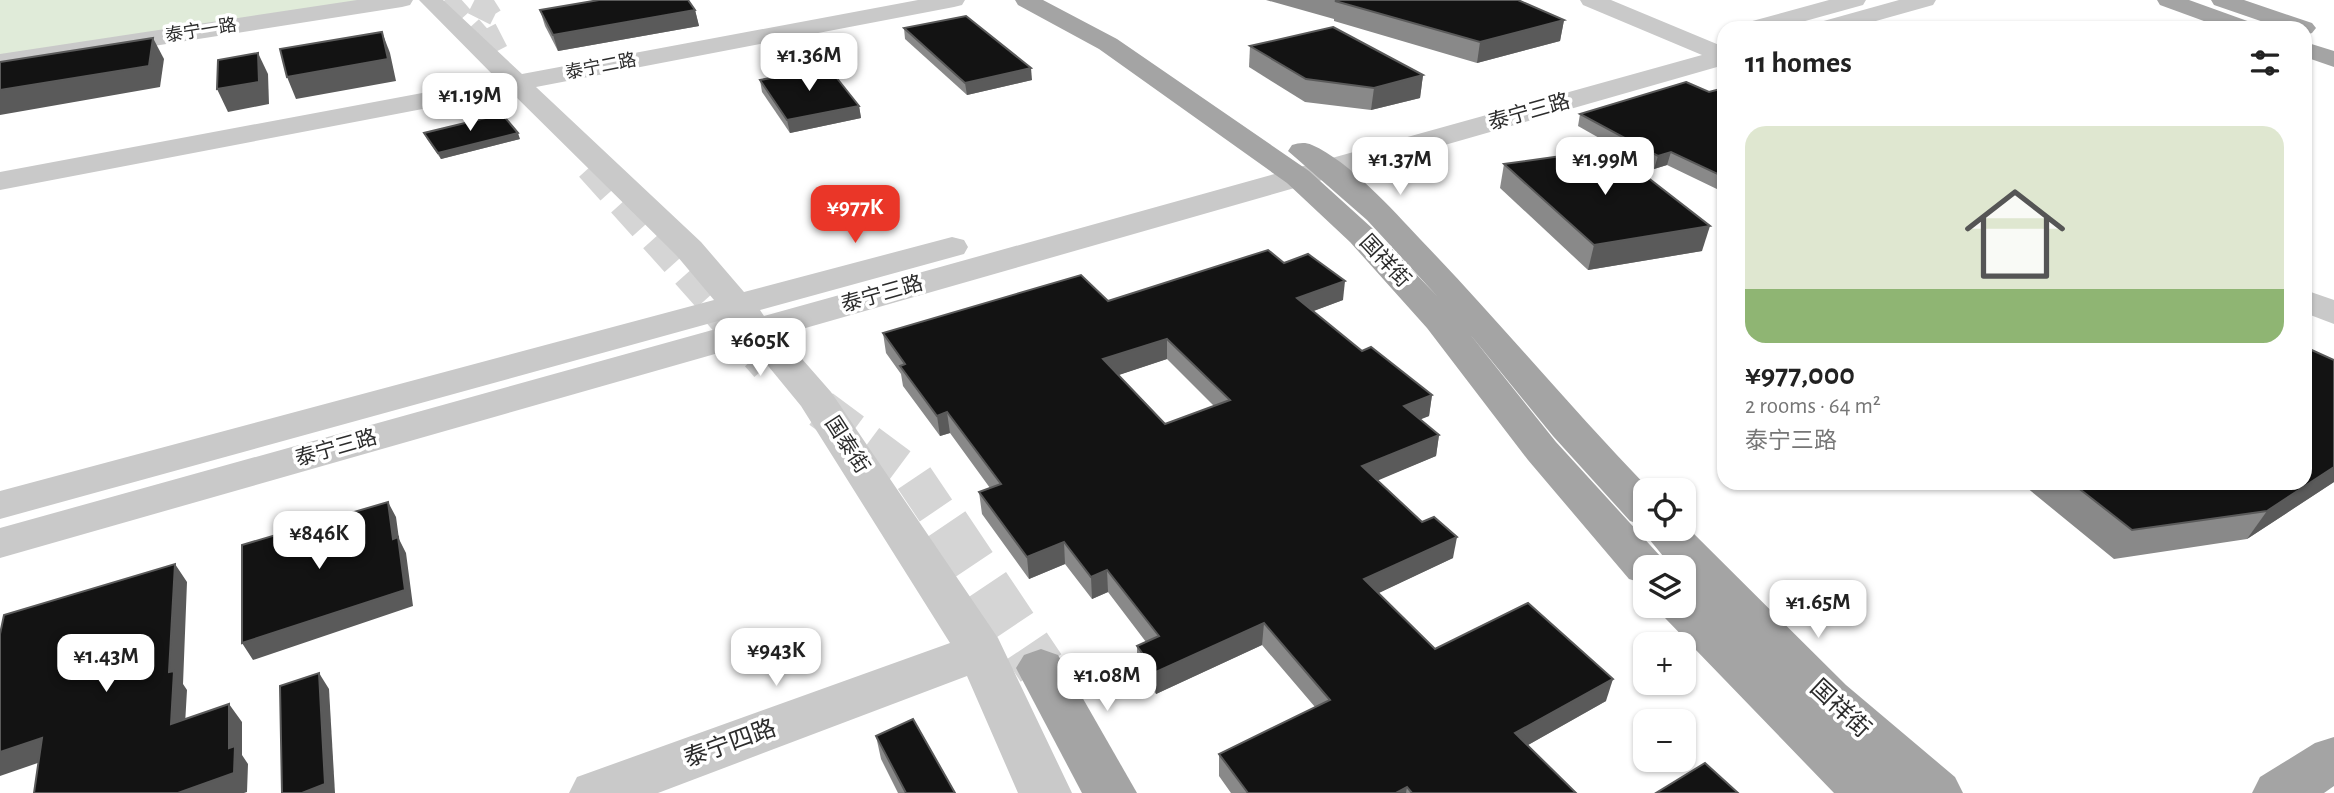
<!DOCTYPE html>
<html lang="en">
<head>
<meta charset="utf-8">
<style>
	:root { --surface:#fff; --page:#f6f6f6; --text:#222; --muted:#767676; --accent:#ea3628 }
	body { margin:0; font-family:"Alegreya Sans","Noto Sans SC",sans-serif; background:var(--page); color:var(--text); height:100vh; display:flex; flex-direction:column; font-size:26px; white-space:nowrap }
	* { box-sizing:border-box; margin:0 }
	p { font-size:23px; color:var(--muted) }
	.icon { flex:none; width:38px; height:38px; fill:none; stroke:currentColor; stroke-width:2; stroke-linecap:round; stroke-linejoin:round }
	.map { position:relative; flex:1; overflow:hidden }
	.side { position:absolute; left:1717px; top:21px; width:595px; height:469px; display:flex; flex-direction:column; background:var(--surface); border-radius:21px; box-shadow:0 2px 5px #0004 }
	.side>* { flex:none }
	.controls { position:absolute; left:1633px; top:478px; display:grid; gap:14px }
	.controls a { display:grid; place-items:center; width:63px; height:63px; border-radius:14px; background:var(--surface); box-shadow:0 2px 5px #0004; font-size:35px }
	.price { position:absolute; translate:-50% -60px; padding:0 16px; border-radius:14px; background:#fff; color:#222; font-size:23px; line-height:46px; filter:drop-shadow(0 2px 4px #0008) }
	.price::after { content:''; position:absolute; left:50%; top:42px; width:21px; height:16px; margin-left:-10px; background:inherit; clip-path:polygon(0 0,100% 0,50% 100%) }
	.price.current { background:var(--accent); color:#fff }
	ul { padding:0; list-style:none }
	li { display:grid; align-content:center; gap:14px; height:371px; padding:0 28px }
	li span { display:grid; place-items:center; height:217px; border-radius:21px; color:#555 }
	li>.icon { margin-inline-start:auto }
	span .icon { width:126px; height:126px; fill:#fffc; stroke-width:1 }
	li b { font-size:30px }
	h2 { display:flex; justify-content:space-between; align-items:center; height:84px; padding:0 28px; font-size:30px }
	.map>svg:first-child { display:block }
	.green { fill:#e0ebd9 }
	.lines { fill:none; stroke-linecap:round; stroke-linejoin:round }
	.major-tunnel-far3 { stroke:#d5d5d5; stroke-width:25; stroke-dasharray:25 12; stroke-linecap:butt }
	.major-tunnel-far2 { stroke:#d5d5d5; stroke-width:32; stroke-dasharray:32 16; stroke-linecap:butt }
	.major-tunnel-far1 { stroke:#d5d5d5; stroke-width:39; stroke-dasharray:39 19; stroke-linecap:butt }
	.major-tunnel { stroke:#d5d5d5; stroke-width:49; stroke-dasharray:49 24; stroke-linecap:butt }
	.minor { fill:#c9c9c9; fill-rule:evenodd }
	.major { fill:#a4a4a4; fill-rule:evenodd }
	.wall { fill:#898989; fill-rule:evenodd }
	.shaded-wall { fill:#5a5a5a }
	.building { fill:#131313; stroke:#5a5a5a; stroke-width:2; fill-rule:evenodd }
	.labels { text-anchor:middle; dominant-baseline:central; stroke-width:7; stroke-linejoin:round; paint-order:stroke }
	.far-street-label { font-size:18px; fill:#2c2c2c; stroke:#fff }
	.street-label { font-size:21px; fill:#2c2c2c; stroke:#fff }
	.near-street-label { font-size:24px; fill:#2c2c2c; stroke:#fff }
</style>
</head>
<body>
<div class="map">
<svg width="2334" height="793" viewBox="0 0 2334 793">
	<rect width="100%" height="100%" fill="#fff"/>
	<!-- green -->
	<polygon class="green" points="0,0 377,0 0,58"/>
	<g class="lines">
		<!-- major-tunnel-far3 -->
		<g class="major-tunnel-far3">
			<polyline points="445,0 494,55"/>
			<polyline points="494,0 486,5 479,19 496,52"/>
		</g>
		<!-- major-tunnel-far2 -->
		<polyline class="major-tunnel-far2" points="591,166 722,312"/>
		<!-- major-tunnel-far1 -->
		<g class="major-tunnel-far1">
			<polyline points="721,310 769,364"/>
			<polyline points="821,409 914,478 947,527"/>
		</g>
		<!-- major-tunnel -->
		<polyline class="major-tunnel" points="945,525 1041,668"/>
		<!-- minor -->
		<g class="minor">
			<polygon points="357,0 413,0 410,5 402,7 0,70 0,54"/>
			<polygon points="419,0 443,0 522,74 918,0 965,0 962,5 954,7 536,87 701,242 744,292 952,237 964,240 968,247 964,254 760,310 764,316 1702,55 1583,5 1580,0 1611,0 1724,47 1724,65 781,335 831,392 998,638 1072,793 1018,793 967,676 658,793 569,793 577,777 950,643 801,406 750,344 0,558 0,528 734,324 729,318 0,519 0,491 714,300 677,256 511,92 0,190 0,172 497,79"/>
			<polygon points="1829,0 1866,0 1863,5 1780,28 1741,28 1745,23"/>
			<polygon points="1899,0 1936,0 1933,5 1851,28 1816,27 1820,22"/>
			<polygon points="2305,290 2334,300 2334,324 2305,313"/>
		</g>
		<!-- major -->
		<g class="major">
			<path d="M 1015,0 L 1043,0 L 1117,39 L 1309,171 L 1372,228 L 1437,296 L 1367,220 L 1288,151 L 1292,145 C 1299,143 1305,142 1312,145 C 1349,161 1393,210 1420,239 C 1499,321 1571,408 1650,490 L 1645,490 L 1645,528 L 1684,528 L 1684,524 L 1846,685 L 1955,777 L 1963,793 L 1834,793 L 1665,618 L 1659,606 L 1684,606 L 1684,589 L 1696,593 L 1684,580 L 1684,567 L 1672,567 L 1640,528 L 1642,525 L 1630,521 L 1553,436 L 1469,333 L 1556,442 L 1661,557 L 1667,567 L 1645,567 L 1645,584 L 1629,579 L 1528,460 L 1427,328 L 1350,242 L 1287,183 L 1099,49 L 1018,5 Z"/>
			<polygon points="2157,0 2189,0 2253,23 2257,28 2223,28 2160,5"/>
			<polygon points="2211,0 2244,0 2312,23 2316,28 2312,33 2305,35 2305,28 2281,28 2214,5"/>
			<polygon points="2305,42 2334,51 2334,67 2305,57"/>
			<polygon points="1041,649 1058,655 1137,793 1082,793 1016,668 1024,655"/>
			<polygon points="2334,737 2334,786 2324,793 2252,793 2260,777 2315,743"/>
		</g>
	</g>
	<!-- wall -->
	<g class="wall">
		<polygon points="1266,0 1518,0 1564,20 1560,41 1477,63 1334,21 1334,19"/>
		<polygon points="540,10 695,10 699,26 558,51 545,26"/>
		<polygon points="904,28 1032,80 967,95 905,39"/>
		<polygon points="1250,46 1423,75 1420,98 1371,110 1305,102 1249,67"/>
		<polygon points="760,80 859,106 861,118 790,133 762,92"/>
		<polygon points="1724,88 1724,190 1721,191 1667,165 1654,169 1578,126 1580,114 1709,92"/>
		<polygon points="424,133 520,139 441,159 427,139"/>
		<polygon points="1504,164 1702,251 1588,270 1500,188"/>
		<path d="M 1284,263 L 1343,300 L 1313,311 L 1362,351 L 1432,395 L 1429,416 L 1420,419 L 1439,435 L 1436,456 L 1377,480 L 1453,558 L 1378,593 L 1435,649 L 1606,701 L 1528,745 L 1576,793 L 1231,793 L 1219,776 L 1219,754 L 1315,707 L 1262,645 L 1156,694 L 1137,668 L 1137,646 L 1146,642 L 1108,592 L 1092,599 L 1065,564 L 1029,579 L 982,514 L 979,492 L 990,488 L 950,433 L 940,436 L 903,386 L 901,374 L 886,353 L 883,333 L 1108,301 ZM 1167,359 L 1214,406 L 1165,424 L 1118,375 Z"/>
		<polygon points="2334,482 2247,539 2114,559 2021,483 2305,483"/>
		<polygon points="876,736 955,793 898,793 881,759"/>
	</g>
	<!-- shaded-wall -->
	<g class="shaded-wall">
		<polygon points="695,10 699,26 558,51 553,35"/>
		<polygon points="1564,20 1560,41 1477,63 1480,42"/>
		<polygon points="382,32 390,53 396,81 296,99 287,77"/>
		<polygon points="153,38 164,59 160,87 0,115 0,90"/>
		<polygon points="258,53 268,74 269,104 228,112 217,89"/>
		<polygon points="1031,68 1032,80 967,95 965,83"/>
		<polygon points="1423,75 1420,98 1371,110 1374,88"/>
		<polygon points="859,106 861,118 790,133 787,120"/>
		<polygon points="518,133 520,139 441,159 438,153"/>
		<polygon points="1671,152 1667,165 1654,169 1658,156"/>
		<polygon points="1710,226 1702,251 1588,270 1594,245"/>
		<polygon points="1345,281 1343,300 1295,318 1297,298"/>
		<polygon points="1167,339 1167,359 1104,380 1103,359"/>
		<polygon points="1432,395 1429,416 1402,427 1404,406"/>
		<polygon points="947,412 950,433 940,436 937,416"/>
		<polygon points="1439,435 1436,456 1360,488 1362,466"/>
		<polygon points="2334,467 2334,482 2247,539 2267,511"/>
		<polygon points="388,502 396,517 399,539 406,553 413,606 253,660 242,643 393,539"/>
		<polygon points="1457,537 1453,558 1362,601 1364,579"/>
		<polygon points="1064,542 1065,564 1029,579 1027,557"/>
		<polygon points="175,564 187,582 183,684 187,690 184,742 171,724 169,672"/>
		<polygon points="1107,570 1108,592 1092,599 1091,577"/>
		<polygon points="1264,623 1262,645 1156,694 1156,672"/>
		<polygon points="319,673 329,689 335,793 302,793"/>
		<polygon points="1613,679 1606,701 1510,755 1515,733"/>
		<polygon points="229,704 242,722 242,755 248,764 247,792 244,793 178,793 229,748"/>
		<polygon points="42,738 58,756 0,776 0,752"/>
		<polygon points="1407,787 1406,793 1396,793"/>
	</g>
	<!-- building -->
	<g class="building">
		<polygon points="599,0 688,0 695,10 553,35 540,10"/>
		<polygon points="1340,0 1518,0 1564,20 1480,42 1335,1"/>
		<polygon points="966,16 1031,68 965,83 904,28"/>
		<polygon points="1333,27 1423,75 1374,88 1306,79 1250,46"/>
		<polygon points="382,32 388,59 287,77 280,49"/>
		<polygon points="153,38 149,66 0,90 0,62"/>
		<polygon points="258,53 259,82 217,89 218,60"/>
		<polygon points="828,67 859,106 787,120 760,80"/>
		<polygon points="1686,82 1709,92 1724,88 1724,177 1671,152 1658,156 1580,114"/>
		<polygon points="502,114 518,133 438,153 424,133"/>
		<polygon points="1611,149 1710,226 1594,245 1504,164"/>
		<path d="M 1268,250 L 1284,263 L 1308,254 L 1345,281 L 1297,298 L 1362,351 L 1371,347 L 1432,395 L 1404,406 L 1439,435 L 1362,466 L 1422,522 L 1434,517 L 1457,537 L 1364,579 L 1435,649 L 1528,603 L 1613,679 L 1515,733 L 1576,793 L 1412,793 L 1407,787 L 1396,793 L 1248,793 L 1219,754 L 1330,700 L 1264,623 L 1156,672 L 1137,646 L 1159,636 L 1107,570 L 1091,577 L 1064,542 L 1027,557 L 979,492 L 1001,484 L 947,412 L 937,416 L 900,366 L 905,364 L 883,333 L 1081,275 L 1108,301 ZM 1167,339 L 1230,400 L 1165,424 L 1103,359 Z"/>
		<polygon points="2305,347 2334,360 2334,467 2267,511 2132,530 2072,483 2305,483"/>
		<polygon points="388,502 393,539 398,537 405,590 242,643 242,545"/>
		<polygon points="175,564 169,672 174,671 171,724 229,704 229,748 235,746 234,773 178,793 34,793 42,738 0,752 0,634 4,615"/>
		<polygon points="319,673 325,784 302,793 282,793 280,686"/>
		<polygon points="913,719 955,793 906,793 876,736"/>
		<polygon points="1705,763 1738,793 1656,793"/>
	</g>
	<g class="labels">
		<!-- far-street labels -->
		<g class="far-street-label">
			<text transform="translate(201 31) rotate(-9)">泰宁一路</text>
			<text transform="translate(601 67) rotate(-11)">泰宁二路</text>
		</g>
		<!-- street labels -->
		<g class="street-label">
			<text transform="translate(1529 112) rotate(-16)">泰宁三路</text>
			<text transform="translate(1385 261) rotate(47)">国祥街</text>
			<text transform="translate(882 294) rotate(-16)">泰宁三路</text>
			<text transform="translate(847 445) rotate(57)">国泰街</text>
			<text transform="translate(336 448) rotate(-16)">泰宁三路</text>
		</g>
		<!-- near-street labels -->
		<g class="near-street-label">
			<text transform="translate(1840 709) rotate(43)">国祥街</text>
			<text transform="translate(730 744) rotate(-20)">泰宁四路</text>
		</g>
	</g>
</svg>
<div class="controls">
<a><svg class="icon" aria-label="locate" viewBox="0 0 24 24"><circle cx="12" cy="12" r="6"/><path d="M12 2v4M12 18v4M2 12h4M18 12h4"/></svg></a>
<a><svg class="icon" aria-label="layers" viewBox="0 0 24 24"><path d="M12 4l9 5-9 5-9-5zM3 14l9 5 9-5"/></svg></a>
<a>+</a>
<a>−</a>
</div>
<b class="price" style="left:809px;top:93px">¥1.36M</b>
<b class="price" style="left:470px;top:133px">¥1.19M</b>
<b class="price" style="left:1400px;top:197px">¥1.37M</b>
<b class="price" style="left:1605px;top:197px">¥1.99M</b>
<b class="price current" style="left:855px;top:245px">¥977K</b>
<b class="price" style="left:760px;top:378px">¥605K</b>
<b class="price" style="left:319px;top:571px">¥846K</b>
<b class="price" style="left:1818px;top:640px">¥1.65M</b>
<b class="price" style="left:776px;top:688px">¥943K</b>
<b class="price" style="left:106px;top:694px">¥1.43M</b>
<b class="price" style="left:1107px;top:713px">¥1.08M</b>
<section class="side">
<h2>11 homes<svg class="icon" aria-label="filters" viewBox="0 0 24 24"><path d="M4 7h16M4 17h16"/><circle cx="9" cy="7" r="2"/><circle cx="15" cy="17" r="2"/></svg></h2>
<ul>
<li><span style="background:linear-gradient(#dfe7d0 75%,#8fb573 0)"><svg class="icon" aria-label="home" viewBox="0 0 24 24"><path d="M3 11l9-7 9 7M6 9v11h12V9"/></svg></span><div><b>¥977,000</b><p>2 rooms · 64 m²</p><p>泰宁三路</p></div></li>
</ul>
</section>
</div>
</body>
</html>
